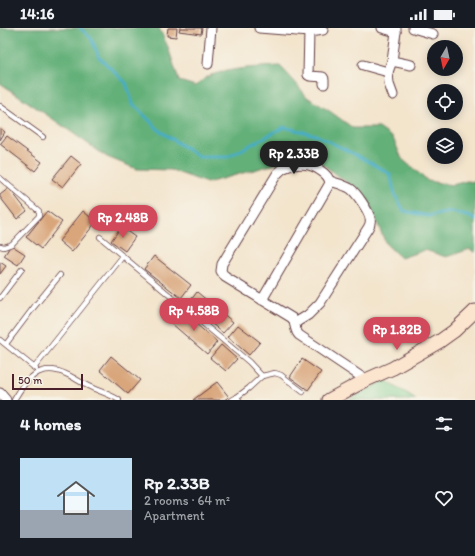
<!DOCTYPE html>
<html lang="en">
<head>
<meta charset="utf-8">
<style>
	:root { --surface:#171b24; --page:#20242c; --text:#f1f3f6; --muted:#9ea1a6; --line:#363941; --accent:#d1495b }
	body { margin:0; font-family:Itim,sans-serif; background:var(--page); color:var(--text); height:100vh; display:flex; flex-direction:column; font-size:15px; white-space:nowrap }
	* { box-sizing:border-box; margin:0 }
	p { font-size:13px; color:var(--muted) }
	.icon { flex:none; width:22px; height:22px; fill:none; stroke:currentColor; stroke-width:2; stroke-linecap:round; stroke-linejoin:round }
	.map { position:relative; height:372px; overflow:hidden }
	.sheet { display:flex; flex-direction:column; background:var(--surface); flex:1 }
	.sheet>* { flex:none }
	.needle { width:26px; rotate:189deg }
	.tools { position:absolute; left:427px; top:12px; display:grid; gap:8px }
	.tools a { display:grid; place-items:center; width:36px; height:36px; border-radius:50%; background:var(--surface); box-shadow:0 2px 10px #0003; font-size:20px }
	.scale { position:absolute; left:12px; bottom:10px; width:71px; box-sizing:border-box; padding-left:4px; border:2px solid #4a1f2b; border-top:0; font-size:11px; line-height:14px; white-space:nowrap; color:#4a1f2b; -webkit-text-stroke:3px #f7f3e8; paint-order:stroke }
	.price { position:absolute; translate:-50% -34px; padding:0 9px; border-radius:14px; background:var(--accent); color:#fff; font-size:13px; line-height:26px; filter:drop-shadow(0 1px 2px #0008) }
	.price::after { content:''; position:absolute; left:50%; top:24px; width:12px; height:9px; margin-left:-6px; background:inherit; clip-path:polygon(0 0,100% 0,50% 100%) }
	.price.active { background:#222; color:#fff }
	ul { padding:0; list-style:none }
	li { display:flex; align-items:center; gap:12px; height:100px; padding:0 20px }
	li+li { border-top:1px solid var(--line) }
	li span { display:grid; place-items:center; flex:none; width:112px; height:80px; border-radius:0px; color:#555 }
	li>.icon { margin-inline-start:auto }
	span .icon { width:48px; height:48px; fill:#fffc; stroke-width:1 }
	li b { font-size:17px }
	h2 { display:flex; justify-content:space-between; align-items:center; height:48px; padding:0 20px; font-size:17px }
	.status { display:flex; justify-content:space-between; align-items:center; height:28px; padding:0 20px; background:var(--surface); direction:ltr }
	.status svg { height:11px; fill:currentColor }
	.map>svg:first-child { display:block }
	.green { fill:#7bcc8e; stroke:#62765c }
	.forest { fill:#64b079; stroke:#576852 }
	.lines { fill:none; stroke-linecap:round; stroke-linejoin:round }
	.stream { stroke:#47adc6; stroke-width:3 }
	.building { fill:#d9a67c }
	.lane-casing { stroke:#633d43; stroke-width:6 }
	.street-casing { stroke:#633d43; stroke-width:11 }
	.secondary-casing { stroke:#633d43; stroke-width:15 }
	.lane { stroke:#fff; stroke-width:4.5 }
	.street { stroke:#fff; stroke-width:9 }
	.secondary { stroke:#fbe5cf; stroke-width:13 }
</style>
</head>
<body>
<div class="status"><b>14:16</b><svg viewBox="0 0 49 12"><path d="M0 12V9h3v3zM5 12V6h3v6zM10 12V3h3v9zM15 12V0h3v12zM26 1h20v11H26zM47 4h2v5h-2z"/></svg></div>
<div class="map">
<svg width="475" height="372" viewBox="0 0 475 372">
	<rect width="100%" height="100%" fill="#f7f3e8"/>
	<filter id="ink" filterUnits="userSpaceOnUse"><feTurbulence type="fractalNoise" baseFrequency=".025" numOctaves="2"/><feDisplacementMap in="SourceGraphic" scale="8" xChannelSelector="R" yChannelSelector="G"/><feConvolveMatrix kernelMatrix="1 2 1 2 8 2 1 2 1" color-interpolation-filters="sRGB"/></filter>
	<filter id="wash" filterUnits="userSpaceOnUse"><feTurbulence type="fractalNoise" baseFrequency=".012" numOctaves="4" result="noise"/><feDisplacementMap in="SourceGraphic" scale="16" xChannelSelector="R" yChannelSelector="G"/><feGaussianBlur stdDeviation="0.9" result="paint"/><feColorMatrix in="noise" values="0 0 0 0 0 0 0 0 0 0 0 0 0 0 0 0 0 1.4 0 .05"/><feComposite in="paint" operator="in"/></filter>
	<g filter="url(#wash)">
		<rect width="100%" height="100%" fill="#f3e4cc"/>
		<!-- green -->
		<polygon class="green" points="385,352 416,372 348,372"/>
		<!-- forest -->
		<path class="forest" d="M 0,0 L 159,0 L 168,19 L 179,53 L 196,58 C 200,54 206,49 211,47 C 232,40 257,39 280,38 L 295,54 L 307,69 L 331,84 L 353,100 L 379,100 L 393,110 L 402,131 L 428,153 L 452,157 L 467,153 L 475,154 L 475,225 L 470,221 L 446,229 L 425,222 L 401,230 L 386,216 L 374,187 L 360,164 L 318,133 L 279,135 L 207,155 L 171,142 L 137,141 L 107,129 L 47,87 L 0,55 Z"/>
		<g class="lines">
			<!-- stream -->
			<polyline class="stream" points="80,0 91,10 99,29 126,55 133,76 160,103 199,129 228,129 284,99 316,107 368,133 390,146 395,167 404,183 429,188 452,184 471,189 475,192"/>
		</g>
		<g id="blocks">
			<!-- building -->
			<g class="building">
				<polygon points="168,0 177,0 176,9 167,8"/>
				<polygon points="180,0 202,0 201,6 179,3"/>
				<polygon points="0,100 5,104 0,112"/>
				<polygon points="7,108 42,134 35,143 0,116"/>
				<polygon points="71,128 81,136 63,159 52,151"/>
				<polygon points="9,160 27,183 17,191 0,169 0,167"/>
				<polygon points="47,183 62,194 41,221 26,209"/>
				<polygon points="83,183 96,194 72,224 59,213"/>
				<polygon points="121,199 135,209 125,223 111,213"/>
				<polygon points="11,217 25,226 18,237 4,228"/>
				<polygon points="154,228 191,257 181,270 144,241"/>
				<polygon points="0,234 6,238 0,246"/>
				<polygon points="197,264 233,294 223,305 188,276"/>
				<polygon points="181,283 217,314 207,326 171,295"/>
				<polygon points="238,297 260,314 249,327 228,309"/>
				<polygon points="221,317 237,331 226,343 210,330"/>
				<polygon points="111,328 140,352 128,366 100,342"/>
				<polygon points="302,331 321,344 308,362 290,349"/>
				<polygon points="217,354 229,369 224,372 193,372"/>
			</g>
		</g>
	</g>
	<g filter="url(#ink)">
		<use href="#blocks" fill-opacity="0" stroke="#633d43" stroke-width="1"/>
		<g class="lines">
			<defs>
				<g id="lane">
					<polyline points="0,78 43,109"/>
					<polyline points="0,150 39,183 39,188 12,216 4,219 0,218"/>
					<polyline points="100,209 249,334 262,348"/>
					<polyline points="0,270 22,241"/>
					<polyline points="0,312 36,341"/>
					<polyline points="6,316 34,279 60,247"/>
					<polyline points="34,340 123,228"/>
					<polyline points="237,369 249,360 262,348 275,345 281,347 303,364"/>
					<path d="M 14,372 C 26,351 40,334 66,346 C 73,349 80,354 88,358 C 98,363 110,366 119,372"/>
					<polyline points="232,372 237,369 239,372"/>
				</g>
				<g id="street">
					<polyline points="259,0 309,4 323,2"/>
					<polyline points="382,0 396,4 396,0"/>
					<polyline points="413,0 433,6"/>
					<polyline points="309,4 308,47 310,48 323,49 324,51 324,56"/>
					<polyline points="392,33 411,37"/>
					<polyline points="208,36 211,0"/>
					<polyline points="363,37 388,44"/>
					<polyline points="393,67 389,56 388,44 392,33 396,4"/>
					<path d="M 262,272 L 330,155 C 329,149 326,146 321,143 C 311,135 296,134 284,140 C 282,141 279,144 277,146 L 222,236 L 221,243 L 225,249 L 292,290 C 296,295 294,302 299,307 L 366,352"/>
					<path d="M 295,295 L 308,287 L 320,275 L 368,200 C 370,197 371,194 370,190 C 368,182 357,166 351,161 C 345,157 336,155 330,153"/>
					<polyline points="0,365 6,372"/>
				</g>
				<polyline id="secondary" points="329,372 366,352 393,340 440,313 454,303 475,283"/>
			</defs>
			<!-- lane casing -->
			<use href="#lane" class="lane-casing"/>
			<!-- street casing -->
			<use href="#street" class="street-casing"/>
			<!-- secondary casing -->
			<use href="#secondary" class="secondary-casing"/>
			<!-- lane -->
			<use href="#lane" class="lane"/>
			<!-- street -->
			<use href="#street" class="street"/>
			<!-- secondary -->
			<use href="#secondary" class="secondary"/>
		</g>
	</g>
</svg>
<div class="tools">
<a><svg class="needle" viewBox="-14 -14 28 28"><path d="M0-13l5 13h-10z" fill="#e53935"/><path d="M0 13l5-13h-10z" fill="#9ea1a6"/></svg></a>
<a><svg class="icon" aria-label="locate" viewBox="0 0 24 24"><circle cx="12" cy="12" r="6"/><path d="M12 2v4M12 18v4M2 12h4M18 12h4"/></svg></a>
<a><svg class="icon" aria-label="layers" viewBox="0 0 24 24"><path d="M12 4l9 5-9 5-9-5zM3 14l9 5 9-5"/></svg></a>
</div>
<div class="scale">50 m</div>
<b class="price active" style="left:294px;top:147px">Rp 2.33B</b>
<b class="price" style="left:123px;top:211px">Rp 2.48B</b>
<b class="price" style="left:194px;top:304px">Rp 4.58B</b>
<b class="price" style="left:397px;top:323px">Rp 1.82B</b>
</div>
<section class="sheet">
<h2>4 homes<svg class="icon" aria-label="filters" viewBox="0 0 24 24"><path d="M4 7h16M4 17h16"/><circle cx="9" cy="7" r="2"/><circle cx="15" cy="17" r="2"/></svg></h2>
<ul>
<li><span style="background:linear-gradient(#bfe0f5 65%,#9aa5b1 0)"><svg class="icon" aria-label="home" viewBox="0 0 24 24"><path d="M3 11l9-7 9 7M6 9v11h12V9"/></svg></span><div><b>Rp 2.33B</b><p>2 rooms · 64 m²</p><p>Apartment</p></div><svg class="icon" aria-label="heart" viewBox="0 0 24 24"><path d="M12 20l-8-8c-3-5 5-10 8-4 3-6 11-1 8 4z"/></svg></li>
</ul>
</section>
</body>
</html>
